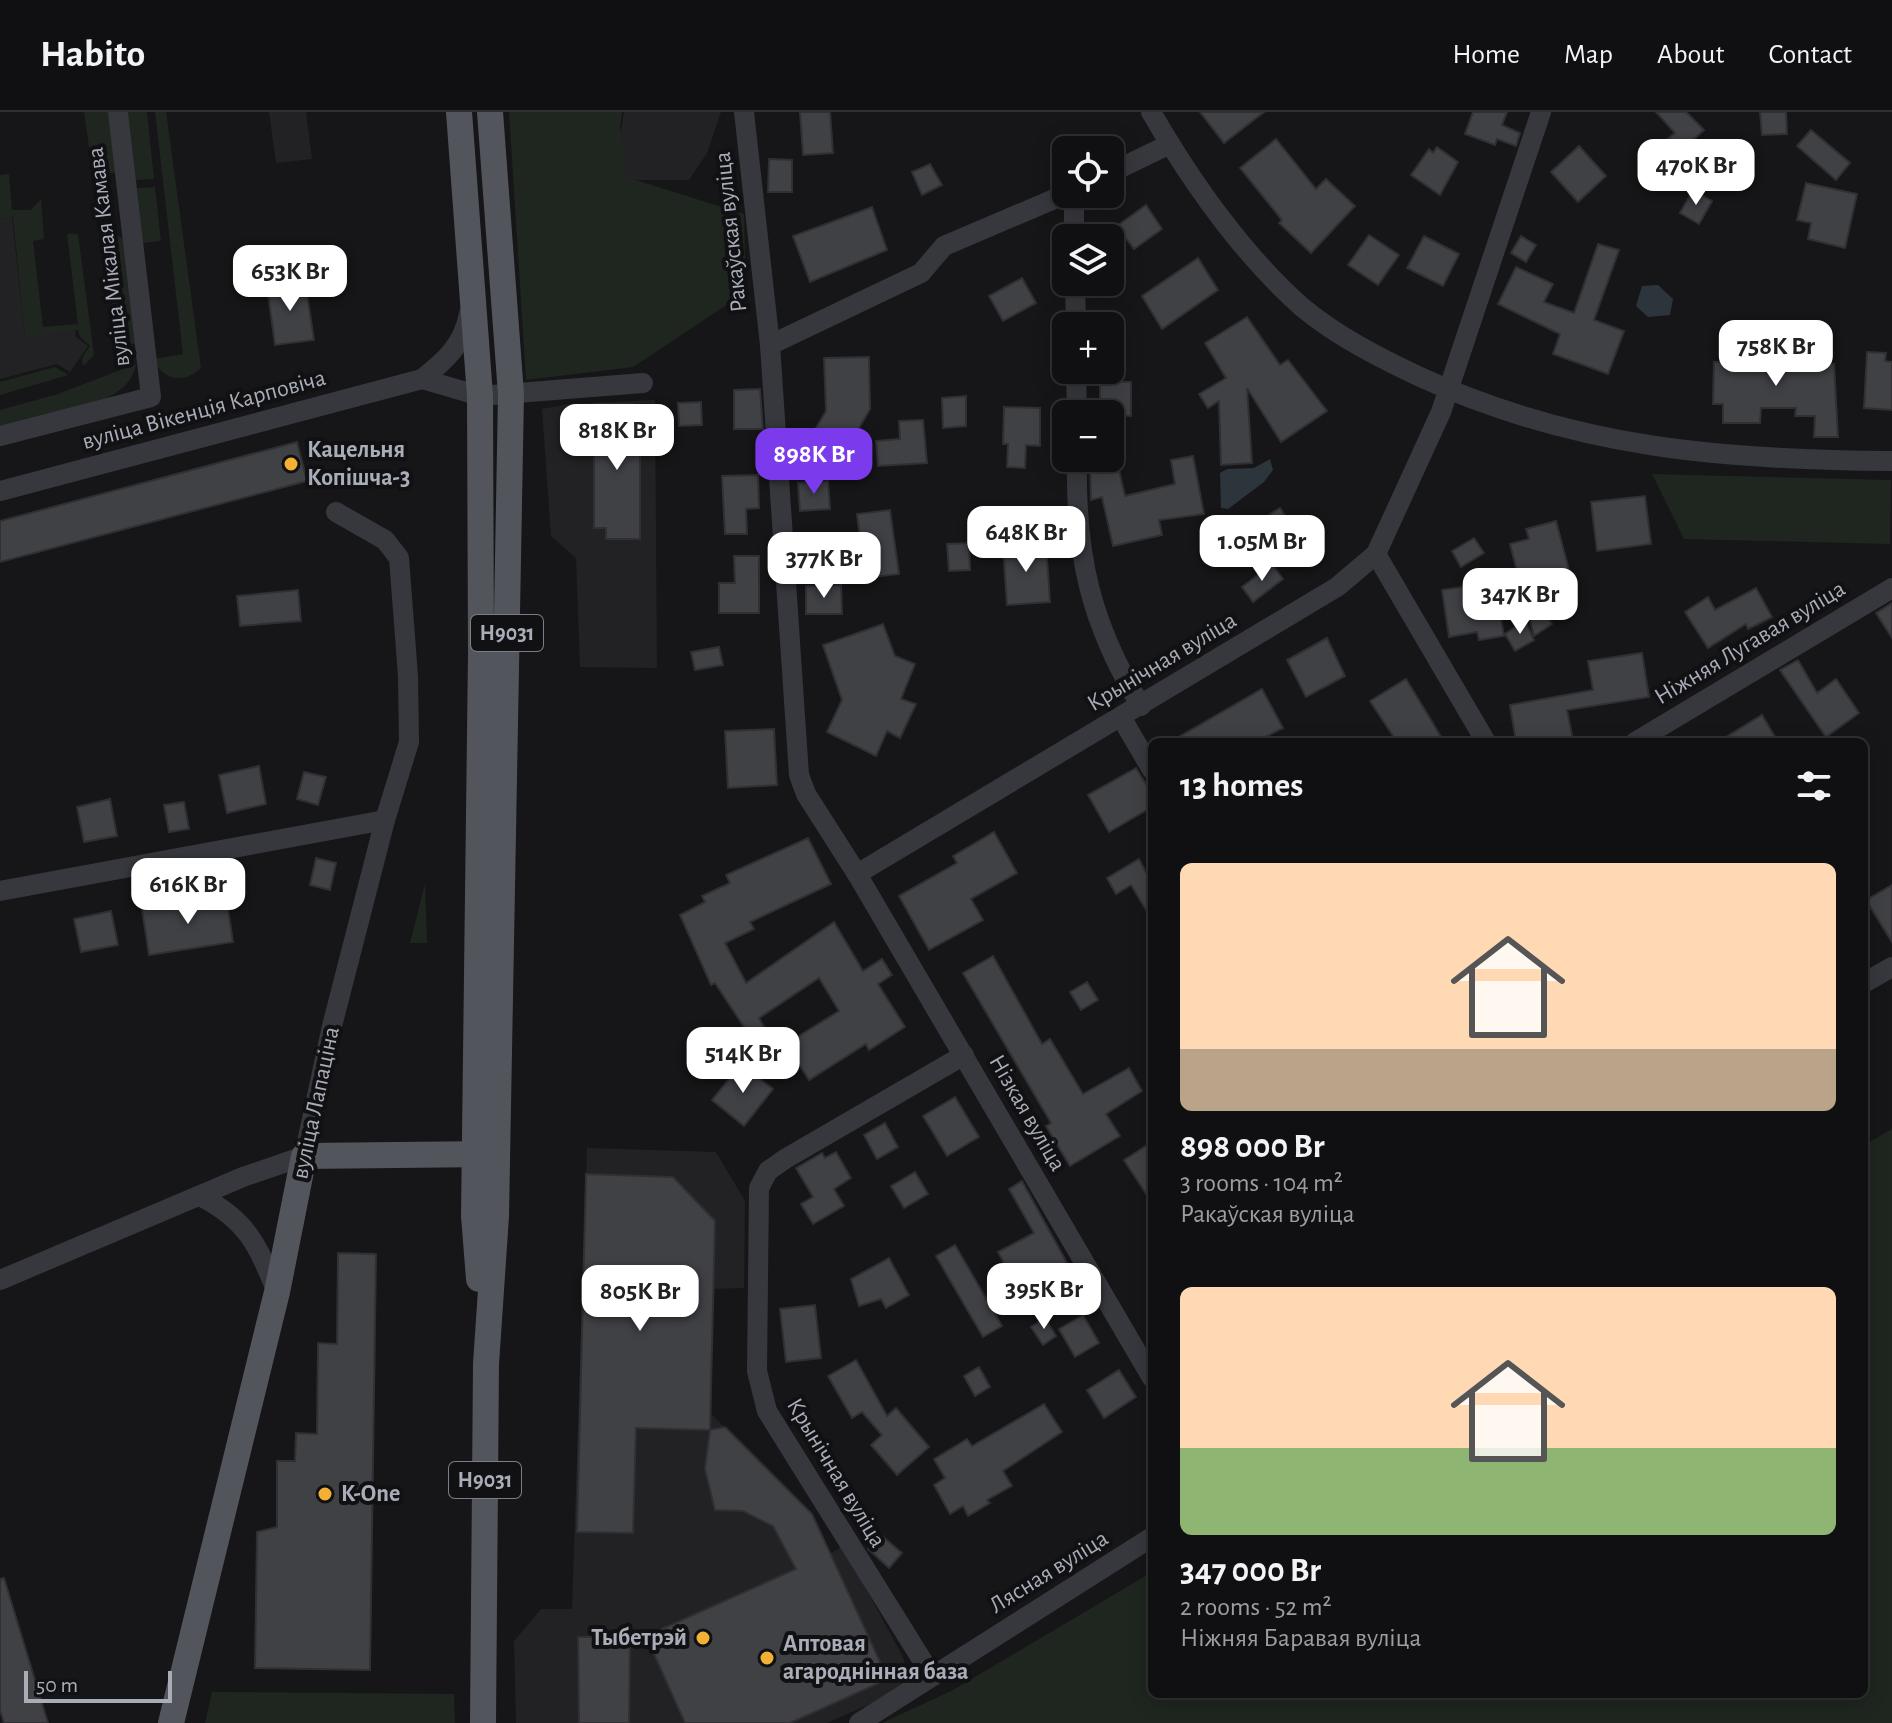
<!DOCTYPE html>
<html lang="en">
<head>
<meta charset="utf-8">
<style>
	:root { --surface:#101012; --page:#19191b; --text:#f1f3f6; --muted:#9c9d9f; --line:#303032; --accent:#7c3aed }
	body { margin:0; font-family:"Alegreya Sans",sans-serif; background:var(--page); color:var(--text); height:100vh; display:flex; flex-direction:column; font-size:30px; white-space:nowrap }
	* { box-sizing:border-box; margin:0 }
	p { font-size:26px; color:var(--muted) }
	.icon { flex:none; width:44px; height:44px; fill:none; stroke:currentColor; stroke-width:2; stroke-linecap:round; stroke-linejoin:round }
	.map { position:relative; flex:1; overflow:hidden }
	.panel { position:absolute; left:1148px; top:626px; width:720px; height:960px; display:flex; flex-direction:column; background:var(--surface); border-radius:12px; box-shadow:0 4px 20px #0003,0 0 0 2px var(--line) }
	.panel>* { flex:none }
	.controls { position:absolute; left:1052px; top:24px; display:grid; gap:16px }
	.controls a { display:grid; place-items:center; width:72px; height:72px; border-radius:12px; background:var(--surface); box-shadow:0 4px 20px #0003,0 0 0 2px var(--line); font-size:40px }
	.scale { position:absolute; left:24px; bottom:20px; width:148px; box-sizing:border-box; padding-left:8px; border:4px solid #a8adb8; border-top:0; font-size:22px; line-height:28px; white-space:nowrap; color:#a8adb8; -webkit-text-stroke:6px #111113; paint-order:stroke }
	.price { position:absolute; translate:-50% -68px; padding:0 18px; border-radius:16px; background:#fff; color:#222; font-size:26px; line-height:52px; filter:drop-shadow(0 2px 4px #0008) }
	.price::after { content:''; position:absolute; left:50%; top:48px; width:24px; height:18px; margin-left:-12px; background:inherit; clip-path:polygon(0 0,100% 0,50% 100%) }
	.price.selected { background:var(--accent); color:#fff }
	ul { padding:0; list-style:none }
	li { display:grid; align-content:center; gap:16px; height:424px; padding:0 32px }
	li span { display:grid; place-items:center; height:248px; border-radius:12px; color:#555 }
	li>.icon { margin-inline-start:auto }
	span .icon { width:144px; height:144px; fill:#fffc; stroke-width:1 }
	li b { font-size:34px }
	h2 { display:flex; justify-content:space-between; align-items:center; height:96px; padding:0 32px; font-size:34px }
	header { display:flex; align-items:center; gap:48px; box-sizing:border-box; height:112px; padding:0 40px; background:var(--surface); border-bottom:2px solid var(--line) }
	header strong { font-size:38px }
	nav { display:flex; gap:44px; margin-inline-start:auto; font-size:28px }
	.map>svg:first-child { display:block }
	.built { fill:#222225 }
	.green { fill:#1e261f }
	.water { fill:#2c353c }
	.building { fill:#404145; stroke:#303034; stroke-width:2 }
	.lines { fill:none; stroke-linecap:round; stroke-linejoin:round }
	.minor { stroke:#37383d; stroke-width:20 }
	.major { stroke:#53555c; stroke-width:26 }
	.poi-dot { fill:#f2b134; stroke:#111113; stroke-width:3 }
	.labels { text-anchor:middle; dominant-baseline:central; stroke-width:8; stroke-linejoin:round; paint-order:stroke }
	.shield { fill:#111113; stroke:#7b7e86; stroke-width:2 }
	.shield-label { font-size:22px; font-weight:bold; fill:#a8adb8 }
	.street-label { font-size:24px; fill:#a8adb8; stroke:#111113 }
	.poi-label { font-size:24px; font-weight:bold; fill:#a8adb8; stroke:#111113; text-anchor:start }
</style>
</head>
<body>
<header>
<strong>Habito</strong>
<nav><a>Home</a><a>Map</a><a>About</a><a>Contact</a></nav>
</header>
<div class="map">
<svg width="1892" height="1611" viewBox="0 0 1892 1611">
	<rect width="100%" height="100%" fill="#161618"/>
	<!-- built -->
	<g class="built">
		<polygon points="269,0 306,0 312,47 276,51"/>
		<polygon points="624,0 721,0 707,41 689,68 613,68"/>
		<polygon points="12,105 25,225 75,218 76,225 88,234 70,260 57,252 0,267 0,107"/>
		<polygon points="655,288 657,556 580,555 576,446 551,424 542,297 568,292"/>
		<polygon points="587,1036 716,1040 745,1089 744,1176 713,1177 710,1301 812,1402 831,1441 843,1434 903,1545 907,1562 902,1578 827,1611 516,1611 514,1529 541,1497 572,1497"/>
	</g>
	<!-- green -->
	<g class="green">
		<polygon points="84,0 112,0 120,60 93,63"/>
		<polygon points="128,0 147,0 154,67 136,68"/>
		<path d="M 155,0 L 166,0 L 201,256 C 185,272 163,269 153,247 L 183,242 Z"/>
		<polygon points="509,0 622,0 620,15 626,65 744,102 746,180 633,255 526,268"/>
		<polygon points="9,62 12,98 31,98 41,87 44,127 33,129 43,215 78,212 67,122 78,122 94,243 83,254 82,246 90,234 80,225 78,218 25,226 13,105 0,107 0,63"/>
		<polygon points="155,75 161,129 143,131 137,76"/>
		<polygon points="111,119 124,128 137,232 119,231 101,122"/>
		<path d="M 136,252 C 130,297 39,305 0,315 L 0,298 L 58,282 Z"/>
		<polygon points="55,255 68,263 0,283 0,270"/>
		<polygon points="1652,362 1891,368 1890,432 1684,427"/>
		<polygon points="425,772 427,831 410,831"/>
		<polygon points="1892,1017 1892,1611 882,1611 953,1578 1152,1460 1152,1582 1864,1582 1864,1033"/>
		<polygon points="212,1580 454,1582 455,1611 205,1611"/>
	</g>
	<!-- water -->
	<g class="water">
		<polygon points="1658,173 1673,187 1670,203 1648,205 1636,194 1642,174"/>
		<polygon points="1270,347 1273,358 1264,370 1228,397 1221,396 1220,361 1227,357 1254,356"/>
	</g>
	<!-- building -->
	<g class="building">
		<polygon points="800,0 830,0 833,41 803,43"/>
		<polygon points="1200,0 1264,0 1224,31"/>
		<polygon points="1473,0 1507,0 1502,13 1520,21 1516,34 1497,27 1495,33 1465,22"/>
		<polygon points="1656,0 1686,0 1704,18 1673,47 1682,57 1670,68 1663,68 1644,45 1675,21"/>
		<polygon points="1760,0 1786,0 1787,22 1762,23"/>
		<polygon points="1811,18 1850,51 1836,68 1797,34"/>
		<polygon points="1276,27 1316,77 1326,67 1355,94 1311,141 1279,111 1282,108 1240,56"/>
		<polygon points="1579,34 1606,64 1578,90 1551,60"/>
		<polygon points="1437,35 1458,50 1440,83 1411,63 1429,37 1433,41"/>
		<polygon points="769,47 792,48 792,80 768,80"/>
		<polygon points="930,52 942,73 922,83 912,60"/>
		<polygon points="1806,71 1857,82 1845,136 1808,127 1811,111 1797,108"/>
		<polygon points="1693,78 1712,89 1699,112 1680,101"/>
		<polygon points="1146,93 1162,117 1134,137 1117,114"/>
		<polygon points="872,95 887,138 810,170 793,124"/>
		<polygon points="1369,123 1399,143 1378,173 1348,153"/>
		<polygon points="1424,124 1459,142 1443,174 1407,156"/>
		<polygon points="1521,124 1536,133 1526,150 1511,141"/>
		<polygon points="1598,132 1619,138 1594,208 1624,219 1608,262 1553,242 1560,222 1498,192 1516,155 1553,172 1544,190 1574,201"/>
		<polygon points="1198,146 1218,178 1162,217 1142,184"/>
		<polygon points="1022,166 1036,191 1003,209 989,184"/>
		<polygon points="305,169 314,228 275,233 267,174"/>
		<polygon points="1247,205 1280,253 1288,248 1327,299 1281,330 1247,276 1252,351 1221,353 1219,289 1208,296 1199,282 1226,266 1205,231"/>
		<polygon points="1721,234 1753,235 1753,250 1795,251 1795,242 1822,242 1822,251 1834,252 1838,325 1814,325 1815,304 1795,304 1796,296 1761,296 1760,311 1723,311 1723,292 1713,292 1714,250 1721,250"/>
		<polygon points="1867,240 1886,241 1885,249 1892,250 1892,298 1864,296"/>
		<polygon points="869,245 870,297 847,337 813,321 826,299 824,246"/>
		<polygon points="1100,270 1131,270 1131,304 1100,302"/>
		<polygon points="760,277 763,317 734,317 734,278"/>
		<polygon points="966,284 966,314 943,316 942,286"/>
		<polygon points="701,290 702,313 679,314 678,291"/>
		<polygon points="594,292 633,292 633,329 640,329 640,427 606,427 606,416 594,416"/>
		<polygon points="1004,295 1040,296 1040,334 1026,333 1025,356 1007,355 1008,332 1003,332"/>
		<polygon points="923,308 927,351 878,354 876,329 900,327 899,309"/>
		<polygon points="297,330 307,369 0,450 0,409"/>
		<polygon points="1193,344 1204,402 1159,408 1162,423 1113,434 1102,385 1091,388 1090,356 1117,350 1125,384 1175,372 1171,348"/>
		<polygon points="758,363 759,396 746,397 747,422 725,422 722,364"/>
		<polygon points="828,369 830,397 800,399 798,371"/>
		<polygon points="1645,384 1651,432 1597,439 1591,390"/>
		<polygon points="1280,396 1297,422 1266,442 1248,416"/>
		<polygon points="890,398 899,462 865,466 857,402"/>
		<polygon points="1556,409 1570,462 1521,475 1510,432 1529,427 1526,417"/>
		<polygon points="1474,426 1484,441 1461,455 1452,439"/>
		<polygon points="969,431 970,458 949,459 947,432"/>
		<polygon points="1046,432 1050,490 1007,493 1003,435"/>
		<polygon points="734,444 759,444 759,501 719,501 719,471 735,471"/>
		<polygon points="1272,452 1283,467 1253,490 1242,475"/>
		<polygon points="1488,471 1492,492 1498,491 1504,524 1479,528 1477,520 1449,525 1442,478"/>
		<polygon points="841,473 842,502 806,502 806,474"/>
		<polygon points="1756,476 1772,505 1748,517 1746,512 1708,536 1685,500 1708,485 1715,498"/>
		<polygon points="298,478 301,509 240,514 237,484"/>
		<polygon points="1892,491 1892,526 1876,501"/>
		<polygon points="1541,497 1552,512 1534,524 1529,505"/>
		<polygon points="1525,508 1534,528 1515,539 1505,522"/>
		<polygon points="883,512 895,544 915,552 901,587 916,592 900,626 887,619 876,644 827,620 842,588 823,533"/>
		<polygon points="1327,526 1345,564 1306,585 1287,548"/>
		<polygon points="719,535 723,553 695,558 691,540"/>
		<polygon points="1642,541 1649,585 1567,598 1573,628 1516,630 1510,593 1593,578 1588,549"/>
		<polygon points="1798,548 1817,581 1836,567 1859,601 1826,625 1780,558"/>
		<polygon points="1406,567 1431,608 1444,630 1397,630 1370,589"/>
		<polygon points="1262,577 1283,616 1256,630 1170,630"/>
		<polygon points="1762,603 1778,630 1718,630"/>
		<polygon points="774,617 777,673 728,676 725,619"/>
		<polygon points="259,654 266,692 227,701 219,663"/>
		<polygon points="1136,656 1152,682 1152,695 1109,720 1088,683"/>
		<polygon points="304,660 326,665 318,693 297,687"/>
		<polygon points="110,687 117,724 84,730 77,695"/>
		<polygon points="184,690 189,717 169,720 164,693"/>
		<polygon points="994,720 1017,761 971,787 983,808 929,838 899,784 957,751 953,744"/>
		<polygon points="808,726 831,772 750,810 754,817 725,831 746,871 834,810 863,859 882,847 892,863 878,872 905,915 869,938 866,932 809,968 786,932 839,899 819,866 759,906 764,915 750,924 715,871 711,873 680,803 705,790 702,784 730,771 726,763"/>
		<polygon points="316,746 336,751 330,778 310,773"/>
		<polygon points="1139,747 1152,772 1152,808 1131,773 1116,782 1107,766"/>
		<polygon points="1892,773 1892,830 1866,788"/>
		<polygon points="226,784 233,830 149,843 142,797"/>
		<polygon points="111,799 118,833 81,840 74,807"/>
		<polygon points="993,844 1042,932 1050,927 1083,982 1129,956 1142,979 1106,1002 1120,1024 1070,1054 1046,1014 1051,1011 963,861"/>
		<polygon points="1087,870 1098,888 1081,898 1070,880"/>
		<polygon points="741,952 773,977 744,1014 712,988"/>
		<polygon points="955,985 979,1025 947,1044 923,1004"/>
		<polygon points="885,1011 898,1035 877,1047 864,1023"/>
		<polygon points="1152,1030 1152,1091 1124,1048"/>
		<polygon points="836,1040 851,1066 834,1077 844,1094 813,1112 801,1092 813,1085 796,1056 822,1041 825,1046"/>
		<polygon points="915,1060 928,1082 904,1096 891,1074"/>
		<polygon points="586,1062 673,1065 715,1109 710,1318 636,1316 633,1421 577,1420"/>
		<polygon points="1022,1069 1073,1162 1025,1189 998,1140 1034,1121 1009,1077"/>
		<polygon points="955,1133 1002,1214 983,1225 936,1144"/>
		<polygon points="338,1141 376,1142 370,1558 255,1556 257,1420 277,1415 277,1349 295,1349 296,1321 317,1322 318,1231 337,1232"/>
		<polygon points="889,1146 909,1183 886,1196 881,1187 859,1194 851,1167"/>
		<polygon points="815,1193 821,1246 786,1250 780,1197"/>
		<polygon points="1083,1203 1099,1231 1075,1245 1059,1217"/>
		<polygon points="1045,1206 1056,1224 1043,1233 1031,1215"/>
		<polygon points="856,1248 887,1304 896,1296 929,1335 897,1363 871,1333 882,1323 862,1300 852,1306 828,1264"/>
		<polygon points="979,1255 990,1275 975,1284 964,1264"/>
		<polygon points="1119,1258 1136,1285 1104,1306 1087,1278"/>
		<polygon points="1044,1292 1062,1320 1003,1359 1012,1374 987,1388 990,1391 968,1404 963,1394 950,1402 934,1373 945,1366 934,1347 967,1327 972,1334"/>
		<polygon points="725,1315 812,1402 888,1567 790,1611 685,1611 646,1524 796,1457 773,1414 743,1399 715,1398 705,1357 710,1318"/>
		<polygon points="881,1423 902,1441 889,1456 868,1437"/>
		<polygon points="4,1466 48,1611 4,1611 0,1598 0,1467"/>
		<polygon points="578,1525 616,1525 621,1535 630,1531 629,1611 579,1611"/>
	</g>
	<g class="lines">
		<!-- minor -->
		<g class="minor">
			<polyline points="744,0 770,233 799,663 806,682 857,762 1152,1266"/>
			<path d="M 1151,0 C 1192,71 1241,141 1303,196 C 1337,224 1378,245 1418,264 C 1574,336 1723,348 1892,349"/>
			<polyline points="1110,61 1170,32"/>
			<polyline points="1074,82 1074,126"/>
			<polyline points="1075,170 1076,214"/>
			<polyline points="770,233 921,161 944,134 1066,82"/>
			<polyline points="1076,258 1077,302"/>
			<polyline points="422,267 480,284 643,271"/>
			<polyline points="0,324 151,285 118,0"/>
			<path d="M 1077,346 C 1075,442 1090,511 1141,594"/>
			<path d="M 0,379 L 422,267 C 446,248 463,233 469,202"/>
			<polyline points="1376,442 1486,630"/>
			<polyline points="1121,605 1152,658"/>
			<polyline points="1635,630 1892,476"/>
			<polyline points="857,762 1337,475 1376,442 1441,300 1541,0"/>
			<polyline points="0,779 385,708"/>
			<polyline points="1864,871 1892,855"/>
			<path d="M 200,1084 C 247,1108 257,1132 277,1180"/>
			<polyline points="0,1168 243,1065 304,1044 332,914 385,708 409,630 408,564 399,446 385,428 336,400"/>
			<polyline points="932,1564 767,1299 757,1259 759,1076 768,1059 785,1047 964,943"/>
			<polyline points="859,1611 1152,1425"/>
		</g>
		<!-- major -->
		<g class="major">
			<polyline points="459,0 480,284 481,541 474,1104 479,1167"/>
			<polyline points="171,1611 277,1180 304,1044 490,1042"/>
			<polyline points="483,1611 486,1252 496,1104 511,282 490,0"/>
		</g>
	</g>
	<!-- markers -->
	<g class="poi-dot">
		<circle cx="291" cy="352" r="8"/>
		<circle cx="325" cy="1382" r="8"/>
		<circle cx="703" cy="1526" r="8"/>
		<circle cx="767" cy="1546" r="8"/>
	</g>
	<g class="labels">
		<!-- shield labels -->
		<g class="shield">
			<rect x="471" y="503" width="72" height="36" rx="6"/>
			<rect x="449" y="1350" width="72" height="36" rx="6"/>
		</g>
		<g class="shield-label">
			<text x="507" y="521">Н9031</text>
			<text x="485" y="1368">Н9031</text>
		</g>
		<!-- street labels -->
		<g class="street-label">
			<text transform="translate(731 120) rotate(-96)">Ракаўская вуліца</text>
			<text transform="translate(109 145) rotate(-97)">вуліца Мікалая Камава</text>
			<text transform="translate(204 298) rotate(-15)">вуліца Вікенція Карповіча</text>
			<text transform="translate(1750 531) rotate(-31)">Ніжняя Лугавая вуліца</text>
			<text transform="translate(1162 550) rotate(-31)">Крынічная вуліца</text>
			<text transform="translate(316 991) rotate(-78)">вуліца Лапаціна</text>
			<text transform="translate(1027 1001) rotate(60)">Нізкая вуліца</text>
			<text transform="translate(836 1361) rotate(59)">Крынічная вуліца</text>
			<text transform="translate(1049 1460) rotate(-32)">Лясная вуліца</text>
		</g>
		<!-- poi labels -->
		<g class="poi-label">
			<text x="307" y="338">Кацельня<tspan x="307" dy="28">Копішча-3</tspan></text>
			<text x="341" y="1382">K-One</text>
			<text x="687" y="1526" text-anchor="end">Тыбетрэй</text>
			<text x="783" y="1532">Аптовая<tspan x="783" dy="28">агароднінная база</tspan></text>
		</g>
	</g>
</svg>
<div class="controls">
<a><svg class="icon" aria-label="locate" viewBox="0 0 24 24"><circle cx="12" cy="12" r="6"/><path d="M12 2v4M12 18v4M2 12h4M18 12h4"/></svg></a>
<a><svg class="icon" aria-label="layers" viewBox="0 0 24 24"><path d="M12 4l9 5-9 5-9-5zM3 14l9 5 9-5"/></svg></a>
<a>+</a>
<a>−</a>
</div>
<div class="scale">50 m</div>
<b class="price" style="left:1696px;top:95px">470K Br</b>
<b class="price" style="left:290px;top:201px">653K Br</b>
<b class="price" style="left:1776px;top:276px">758K Br</b>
<b class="price" style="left:617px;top:360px">818K Br</b>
<b class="price selected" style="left:814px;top:384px">898K Br</b>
<b class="price" style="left:1026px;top:462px">648K Br</b>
<b class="price" style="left:1262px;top:471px">1.05M Br</b>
<b class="price" style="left:824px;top:488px">377K Br</b>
<b class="price" style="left:1520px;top:524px">347K Br</b>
<b class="price" style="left:188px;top:814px">616K Br</b>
<b class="price" style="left:743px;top:983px">514K Br</b>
<b class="price" style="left:1044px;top:1219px">395K Br</b>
<b class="price" style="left:640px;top:1221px">805K Br</b>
<section class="panel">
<h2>13 homes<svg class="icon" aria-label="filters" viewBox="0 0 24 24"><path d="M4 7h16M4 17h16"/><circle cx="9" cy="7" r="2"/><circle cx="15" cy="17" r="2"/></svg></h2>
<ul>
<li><span style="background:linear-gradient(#ffd9b3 75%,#b9a48a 0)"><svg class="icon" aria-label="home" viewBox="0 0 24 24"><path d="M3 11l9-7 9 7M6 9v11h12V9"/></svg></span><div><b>898 000 Br</b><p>3 rooms · 104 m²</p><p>Ракаўская вуліца</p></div></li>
<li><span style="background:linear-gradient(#ffd9b3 65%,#8fb573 0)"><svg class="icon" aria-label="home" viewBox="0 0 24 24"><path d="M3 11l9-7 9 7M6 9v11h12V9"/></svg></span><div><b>347 000 Br</b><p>2 rooms · 52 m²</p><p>Ніжняя Баравая вуліца</p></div></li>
</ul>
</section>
</div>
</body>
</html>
